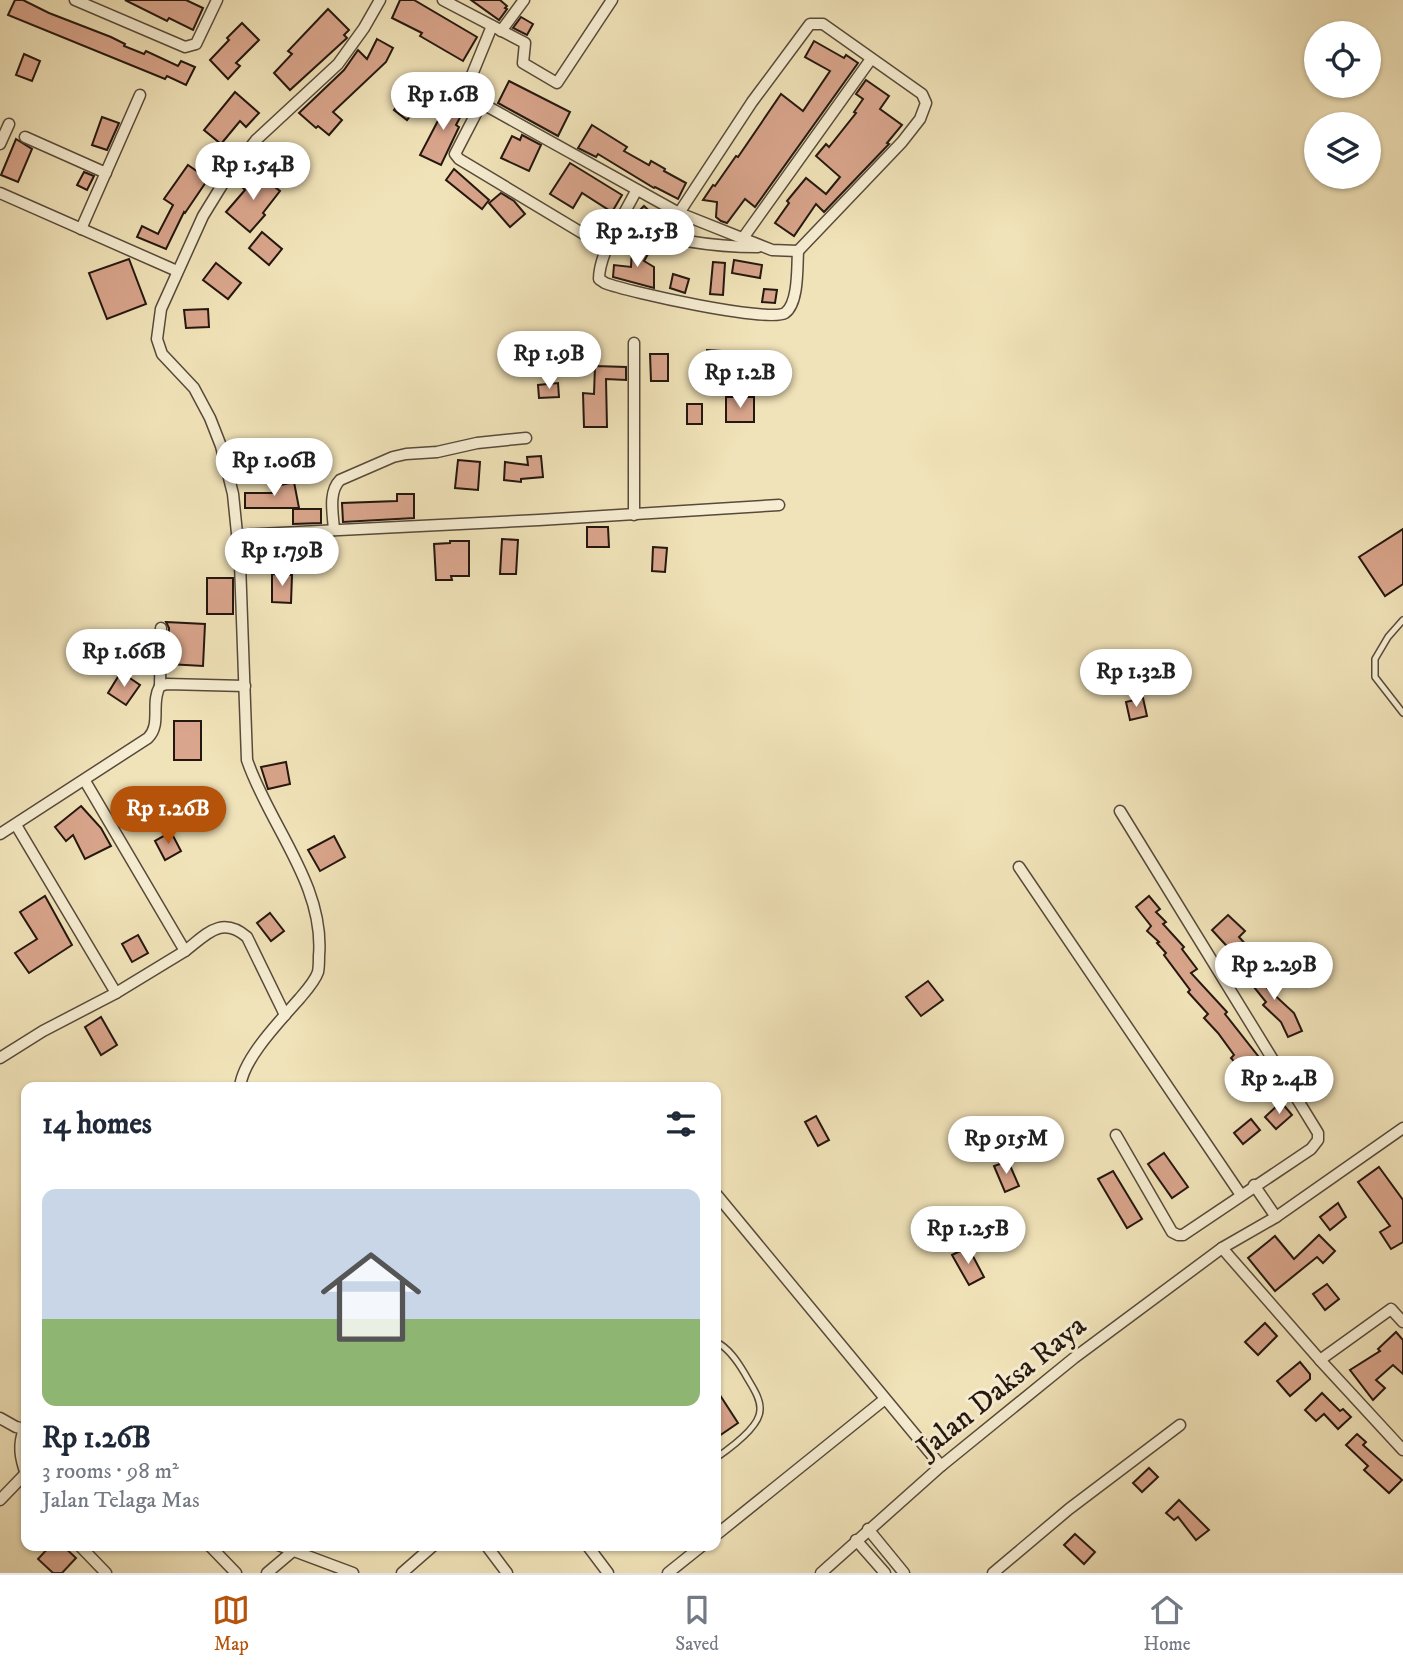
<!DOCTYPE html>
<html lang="en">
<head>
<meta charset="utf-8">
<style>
	:root { --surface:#fff; --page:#f2f2f3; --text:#1f2937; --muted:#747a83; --line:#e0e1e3; --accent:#b45309 }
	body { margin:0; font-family:"IM FELL DW Pica",serif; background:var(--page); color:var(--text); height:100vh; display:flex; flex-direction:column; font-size:26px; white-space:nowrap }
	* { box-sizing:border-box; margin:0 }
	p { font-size:23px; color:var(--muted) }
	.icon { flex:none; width:38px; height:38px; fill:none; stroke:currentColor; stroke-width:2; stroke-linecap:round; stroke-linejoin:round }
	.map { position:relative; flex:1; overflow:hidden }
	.sheet { position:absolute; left:21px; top:1082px; width:700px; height:469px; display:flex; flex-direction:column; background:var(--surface); border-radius:14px; box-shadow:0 2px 5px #0004 }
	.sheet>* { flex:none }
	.fabs { position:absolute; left:1304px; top:21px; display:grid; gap:14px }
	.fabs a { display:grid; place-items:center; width:77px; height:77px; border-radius:50%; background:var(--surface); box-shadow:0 2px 5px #0004; font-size:35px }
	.price { position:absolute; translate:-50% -60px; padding:0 16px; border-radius:24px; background:#fff; color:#222; font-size:23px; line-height:46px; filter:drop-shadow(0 2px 4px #0008) }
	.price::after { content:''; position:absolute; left:50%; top:42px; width:21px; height:16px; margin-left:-10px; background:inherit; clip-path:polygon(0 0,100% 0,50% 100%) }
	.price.on { background:var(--accent); color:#fff }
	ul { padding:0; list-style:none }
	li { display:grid; align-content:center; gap:14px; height:371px; padding:0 21px }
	li span { display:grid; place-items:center; height:217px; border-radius:14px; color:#555 }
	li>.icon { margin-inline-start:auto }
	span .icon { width:126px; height:126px; fill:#fffc; stroke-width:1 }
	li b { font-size:30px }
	h2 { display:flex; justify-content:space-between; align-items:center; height:84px; padding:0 21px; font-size:30px }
	.tab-bar { display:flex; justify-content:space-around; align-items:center; height:98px; border-top:2px solid var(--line); background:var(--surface); font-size:19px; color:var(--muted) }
	.tab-bar a { display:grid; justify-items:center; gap:4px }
	.tab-bar .on { color:var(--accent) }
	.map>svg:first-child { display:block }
	.building { fill:#d9a58c; stroke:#24170f; stroke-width:2 }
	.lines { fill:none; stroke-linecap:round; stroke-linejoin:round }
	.lane-casing { stroke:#574a3a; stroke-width:8 }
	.street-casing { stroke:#574a3a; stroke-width:13 }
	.lane { stroke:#f6edd2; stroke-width:5 }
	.street { stroke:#f6edd2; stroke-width:10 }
	.labels { text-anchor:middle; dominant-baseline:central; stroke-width:6; stroke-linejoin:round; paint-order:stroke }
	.street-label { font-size:30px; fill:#24170f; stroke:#f6edd2 }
</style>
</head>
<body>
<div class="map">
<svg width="1403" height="1573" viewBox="0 0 1403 1573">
	<rect width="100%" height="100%" fill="#f1e3b9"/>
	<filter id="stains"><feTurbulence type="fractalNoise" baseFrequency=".00286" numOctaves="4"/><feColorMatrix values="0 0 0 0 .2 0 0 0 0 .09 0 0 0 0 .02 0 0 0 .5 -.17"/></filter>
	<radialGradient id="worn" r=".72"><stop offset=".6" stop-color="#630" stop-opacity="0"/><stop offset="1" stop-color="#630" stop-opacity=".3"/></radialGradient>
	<!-- building -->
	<g class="building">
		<polygon points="15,0 23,0 49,13 111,37 125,44 124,46 144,54 146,51 178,66 181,61 195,67 186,85 167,76 165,79 8,15"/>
		<polygon points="125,0 186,0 203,8 193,30 169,18 167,21"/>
		<polygon points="400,0 414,0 477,37 463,61 420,36 422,33 392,18"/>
		<polygon points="471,0 500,0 507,6 505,8 507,9 499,20"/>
		<polygon points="328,9 349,30 344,35 347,38 290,90 274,73 292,54 288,51"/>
		<polygon points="521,17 533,24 527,35 513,28"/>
		<polygon points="242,23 259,40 236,63 240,66 228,79 210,60 229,40 227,38"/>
		<polygon points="377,39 393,48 386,62 333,112 342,120 329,135 318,126 316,128 299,113 344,70 358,50 367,59"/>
		<polygon points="814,41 844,58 846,55 858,63 755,207 745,199 727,223 721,221 716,217 717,202 703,200 713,185 715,186 736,156 738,157 781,94 803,111 830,71 805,57"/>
		<polygon points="24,54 40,61 32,81 16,75"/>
		<polygon points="866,80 889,96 880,109 902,125 887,143 889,144 824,212 816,204 794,236 775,223 789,203 787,201 806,178 826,194 840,177 816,156 826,144 829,147 856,113 854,112 863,99 856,94"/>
		<polygon points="509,81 570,112 558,136 498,103"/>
		<polygon points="414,83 428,93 407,120 394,110"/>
		<polygon points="235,92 259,113 246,127 240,121 221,144 204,130"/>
		<polygon points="447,97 465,108 456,125 459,127 441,165 420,155 442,113 439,111"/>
		<polygon points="102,117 119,123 107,150 92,145"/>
		<polygon points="592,125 627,147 624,151 649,165 651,161 665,169 664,171 686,183 678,199 655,187 654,188 598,154 596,157 578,148"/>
		<polygon points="522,135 541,145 529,171 501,158 512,136 520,140"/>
		<polygon points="16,139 32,149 18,182 1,175"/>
		<polygon points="570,163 622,195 612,212 582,193 573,208 550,194"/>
		<polygon points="188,165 208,179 185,213 184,212 166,249 137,237 142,226 158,234 173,205 164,199"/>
		<polygon points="454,169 489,200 482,209 446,180"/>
		<polygon points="84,172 94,176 87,190 77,185"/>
		<polygon points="255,172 280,191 263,213 265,215 250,232 226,212 245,190 243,188"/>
		<polygon points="501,193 514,201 525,214 510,227 489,203"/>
		<polygon points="644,206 655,216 647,224 639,222 634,216"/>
		<polygon points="262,232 282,249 269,265 249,248"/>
		<polygon points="632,248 651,249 644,261 654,267 654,288 613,277 614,265 631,267"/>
		<polygon points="129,259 146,304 107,319 89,273"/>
		<polygon points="734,260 762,265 760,278 732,273"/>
		<polygon points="713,262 725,263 723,295 710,294"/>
		<polygon points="216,263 241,283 228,299 203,280"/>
		<polygon points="673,274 689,279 685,293 670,288"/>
		<polygon points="764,289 777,290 775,303 762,302"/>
		<polygon points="208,309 209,327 186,328 184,310"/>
		<polygon points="707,350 721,351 718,380 704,379"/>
		<polygon points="650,354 668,354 668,381 651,381"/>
		<polygon points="595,366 626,367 626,380 606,379 607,427 584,427 583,393 594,394"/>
		<polygon points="558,383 559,397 539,398 538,385"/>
		<rect x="726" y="397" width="28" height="25"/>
		<rect x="687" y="404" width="15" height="20"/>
		<polygon points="265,453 267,468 237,476 231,454"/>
		<polygon points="541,456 543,477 521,479 521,482 504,480 505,462 528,465 527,457"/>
		<polygon points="458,460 480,462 478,490 455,488"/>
		<polygon points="294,482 299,508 245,508 245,493 273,493 272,487"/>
		<polygon points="397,494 414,494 414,518 343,522 342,503 397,501"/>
		<polygon points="293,509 321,509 321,523 293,524"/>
		<polygon points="587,527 608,527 609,547 587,547"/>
		<polygon points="1403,529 1403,584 1385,596 1359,557"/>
		<polygon points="502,539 518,540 516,574 500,574"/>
		<polygon points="450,541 469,541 469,576 451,576 452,580 436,580 434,544 450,543"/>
		<polygon points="653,547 667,548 665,572 652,571"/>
		<polygon points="272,574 292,575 291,603 272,602"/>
		<rect x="207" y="578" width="26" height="36"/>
		<polygon points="166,622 205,624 203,666 168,664 169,628"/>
		<polygon points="121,672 140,685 126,705 108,693"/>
		<polygon points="1143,698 1147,716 1130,720 1126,702"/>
		<rect x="174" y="721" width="27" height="39"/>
		<polygon points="286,762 290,784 268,789 261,767"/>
		<polygon points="136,798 145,810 126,825 119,815 119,811"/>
		<polygon points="81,806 101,828 111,846 85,859 73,835 66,841 55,827"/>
		<polygon points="171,832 181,851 165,860 155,841"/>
		<polygon points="334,836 345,857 320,871 308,850"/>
		<polygon points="45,896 72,945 29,973 15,953 37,939 20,912"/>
		<polygon points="1149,896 1160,909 1156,912 1166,922 1163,924 1184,947 1182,949 1197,969 1191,973 1227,1012 1225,1014 1258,1056 1255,1059 1269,1076 1240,1099 1231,1087 1246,1075 1231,1058 1234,1055 1218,1033 1204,1018 1208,1014 1188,992 1190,990 1164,955 1166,953 1157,943 1159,942 1147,931 1151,926 1136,907"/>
		<polygon points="270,913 284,931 271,941 257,923"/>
		<polygon points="1228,915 1245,931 1239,937 1257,957 1246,967 1212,930"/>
		<polygon points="138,935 148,953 132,962 122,944"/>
		<polygon points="1258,966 1272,983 1267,988 1294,1013 1302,1031 1288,1037 1281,1022 1263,1005 1266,1002 1245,976"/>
		<polygon points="928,981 943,1000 921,1016 906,997"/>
		<polygon points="101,1017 117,1045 101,1055 85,1027"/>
		<polygon points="1281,1102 1292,1115 1276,1129 1265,1117"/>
		<polygon points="816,1116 829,1140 818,1146 805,1122"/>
		<polygon points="1251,1119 1260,1130 1243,1144 1234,1133"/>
		<polygon points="1164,1153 1188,1187 1172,1198 1148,1164"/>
		<polygon points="1008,1161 1019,1186 1005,1192 994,1166"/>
		<polygon points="1379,1167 1403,1200 1403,1242 1391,1249 1380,1232 1390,1226 1358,1182"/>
		<polygon points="1113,1171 1142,1219 1127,1228 1098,1179"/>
		<polygon points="1338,1203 1346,1217 1330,1230 1320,1217"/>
		<polygon points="1319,1235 1335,1251 1323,1263 1317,1257 1275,1291 1248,1258 1275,1236 1294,1259"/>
		<polygon points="968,1247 984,1277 969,1285 952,1255"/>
		<polygon points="1327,1284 1339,1299 1325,1310 1313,1294"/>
		<polygon points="1265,1323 1277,1336 1258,1355 1245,1342"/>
		<polygon points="1396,1332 1403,1340 1403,1374 1393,1365 1376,1380 1385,1388 1373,1400 1350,1370 1380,1351 1378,1349"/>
		<polygon points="1300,1362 1310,1374 1310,1379 1290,1396 1277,1381"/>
		<polygon points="716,1389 738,1423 716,1438"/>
		<polygon points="1322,1393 1340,1411 1343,1409 1351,1417 1338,1429 1324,1414 1316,1421 1305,1410"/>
		<polygon points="1357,1434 1366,1442 1363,1445 1402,1480 1389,1493 1364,1470 1368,1466 1346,1445"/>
		<polygon points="1149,1468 1158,1477 1142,1492 1133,1483"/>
		<polygon points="1179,1500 1209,1530 1196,1540 1178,1517 1174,1520 1166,1513"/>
		<polygon points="1075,1534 1095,1552 1084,1564 1064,1545"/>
		<polygon points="51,1545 62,1545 76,1558 62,1573 53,1573 38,1559"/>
	</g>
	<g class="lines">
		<defs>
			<g id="lane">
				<polyline points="1403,620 1388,637 1375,659 1375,677 1403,713"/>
				<path d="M 716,1342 C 729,1348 738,1362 745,1374 C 751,1385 761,1398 760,1410 C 760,1427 729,1449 716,1458"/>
			</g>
			<g id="street">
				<polyline points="75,0 185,47 196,44 217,0"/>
				<polyline points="443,0 525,43 523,63 557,83 612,0"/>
				<polyline points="492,26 467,87 474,99 679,213 772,250 798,251 902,142 920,119 926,103 922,94 823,24 810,24 752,102 679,213"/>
				<polyline points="501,31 524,0"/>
				<polyline points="482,102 455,154 459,159 607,248"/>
				<polyline points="25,137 106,173"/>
				<polyline points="0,144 9,124"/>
				<path d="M 636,191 C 624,215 599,253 599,279 L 605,283 C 628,292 769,323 785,313 C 799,303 797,266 798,251"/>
				<polyline points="0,193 177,271"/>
				<path d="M 620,224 C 664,239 711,247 758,247"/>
				<polyline points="81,229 140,95"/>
				<polyline points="743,238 871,59"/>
				<polyline points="634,343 634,515"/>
				<path d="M 334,530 C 333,514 328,492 340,480 L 393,457 L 406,454 L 437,452 L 477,443 L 526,438"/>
				<polyline points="238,535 539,520 779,505"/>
				<polyline points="160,686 161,628"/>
				<path d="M 85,781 L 185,951 C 206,935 221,915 247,937 L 285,1015"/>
				<polyline points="16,825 116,993"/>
				<path d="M 0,834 L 148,738 C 162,724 150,703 160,686 L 167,684 L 245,686"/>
				<polyline points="1019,867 1241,1195"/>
				<polyline points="0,1058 43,1031 116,993 185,951"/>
				<path d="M 240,1087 C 243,1058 281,1020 300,998 C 306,991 315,981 318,972 C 319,967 319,960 319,956 C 325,885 269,825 247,760 L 240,563 L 233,494 L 221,446 L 210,418 L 194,388 L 162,354 L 157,339 L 161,309 L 203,216 L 227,177 L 256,140 L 338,64 L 364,28 L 380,0"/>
				<polyline points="1116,1135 1172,1232 1178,1235 1183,1235 1311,1149 1318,1140 1318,1133 1120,811"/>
				<polyline points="1254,1185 1276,1217"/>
				<polyline points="716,1194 941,1466"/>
				<polyline points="1222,1248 1320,1360 1403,1450"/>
				<polyline points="1320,1360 1391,1309 1403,1322"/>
				<polyline points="0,1418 16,1427 26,1429"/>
				<path d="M 24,1429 C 18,1445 20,1458 26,1474"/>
				<polyline points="0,1500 26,1473"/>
				<polyline points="868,1529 904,1573"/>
				<polyline points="716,1535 885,1399"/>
				<polyline points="856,1540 885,1573"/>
				<polyline points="79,1545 106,1573"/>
				<polyline points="209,1545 236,1573"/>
				<polyline points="278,1545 353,1573"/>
				<polyline points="486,1545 507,1573"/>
				<polyline points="587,1545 608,1573"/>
				<polyline points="267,1573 293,1551"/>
				<polyline points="402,1573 434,1545"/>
				<polyline points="668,1573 703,1545"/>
				<polyline points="821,1573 941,1466 1074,1358 1222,1248 1276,1217 1403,1128"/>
				<polyline points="993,1573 1069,1509 1180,1425"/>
			</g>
		</defs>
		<!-- lane casing -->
		<use href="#lane" class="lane-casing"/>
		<!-- street casing -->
		<use href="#street" class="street-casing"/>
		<!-- lane -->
		<use href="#lane" class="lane"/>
		<!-- street -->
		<use href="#street" class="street"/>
	</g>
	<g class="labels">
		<!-- street labels -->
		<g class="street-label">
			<text transform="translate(1002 1387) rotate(-39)">Jalan Daksa Raya</text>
		</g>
	</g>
	<rect width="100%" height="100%" filter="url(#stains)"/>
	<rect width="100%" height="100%" fill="url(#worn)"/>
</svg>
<div class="fabs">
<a><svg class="icon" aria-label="locate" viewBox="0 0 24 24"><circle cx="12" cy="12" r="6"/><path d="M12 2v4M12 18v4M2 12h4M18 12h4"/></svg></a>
<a><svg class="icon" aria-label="layers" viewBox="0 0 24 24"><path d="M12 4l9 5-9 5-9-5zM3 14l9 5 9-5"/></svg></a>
</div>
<b class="price" style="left:443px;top:132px">Rp 1.6B</b>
<b class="price" style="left:253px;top:202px">Rp 1.54B</b>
<b class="price" style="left:637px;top:269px">Rp 2.15B</b>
<b class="price" style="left:549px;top:391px">Rp 1.9B</b>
<b class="price" style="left:740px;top:410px">Rp 1.2B</b>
<b class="price" style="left:274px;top:498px">Rp 1.06B</b>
<b class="price" style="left:282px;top:588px">Rp 1.79B</b>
<b class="price" style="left:124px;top:689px">Rp 1.66B</b>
<b class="price" style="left:1136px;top:709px">Rp 1.32B</b>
<b class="price on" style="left:168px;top:846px">Rp 1.26B</b>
<b class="price" style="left:1274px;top:1002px">Rp 2.29B</b>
<b class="price" style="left:1279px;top:1116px">Rp 2.4B</b>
<b class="price" style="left:1006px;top:1176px">Rp 915M</b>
<b class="price" style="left:968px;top:1266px">Rp 1.25B</b>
<section class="sheet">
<h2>14 homes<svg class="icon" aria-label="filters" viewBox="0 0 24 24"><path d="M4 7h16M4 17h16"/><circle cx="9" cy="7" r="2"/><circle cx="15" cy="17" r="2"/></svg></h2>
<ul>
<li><span style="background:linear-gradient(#c9d6e8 60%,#8fb573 0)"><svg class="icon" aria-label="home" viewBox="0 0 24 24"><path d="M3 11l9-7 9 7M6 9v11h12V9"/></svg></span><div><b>Rp 1.26B</b><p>3 rooms · 98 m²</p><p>Jalan Telaga Mas</p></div></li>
</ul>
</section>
</div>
<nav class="tab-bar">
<a class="on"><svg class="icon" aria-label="map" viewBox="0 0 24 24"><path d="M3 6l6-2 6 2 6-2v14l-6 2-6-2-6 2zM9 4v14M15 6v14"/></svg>Map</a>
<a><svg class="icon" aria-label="saved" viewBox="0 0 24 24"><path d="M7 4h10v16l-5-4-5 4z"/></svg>Saved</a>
<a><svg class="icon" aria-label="home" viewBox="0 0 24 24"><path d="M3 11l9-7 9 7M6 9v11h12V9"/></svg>Home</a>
</nav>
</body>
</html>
